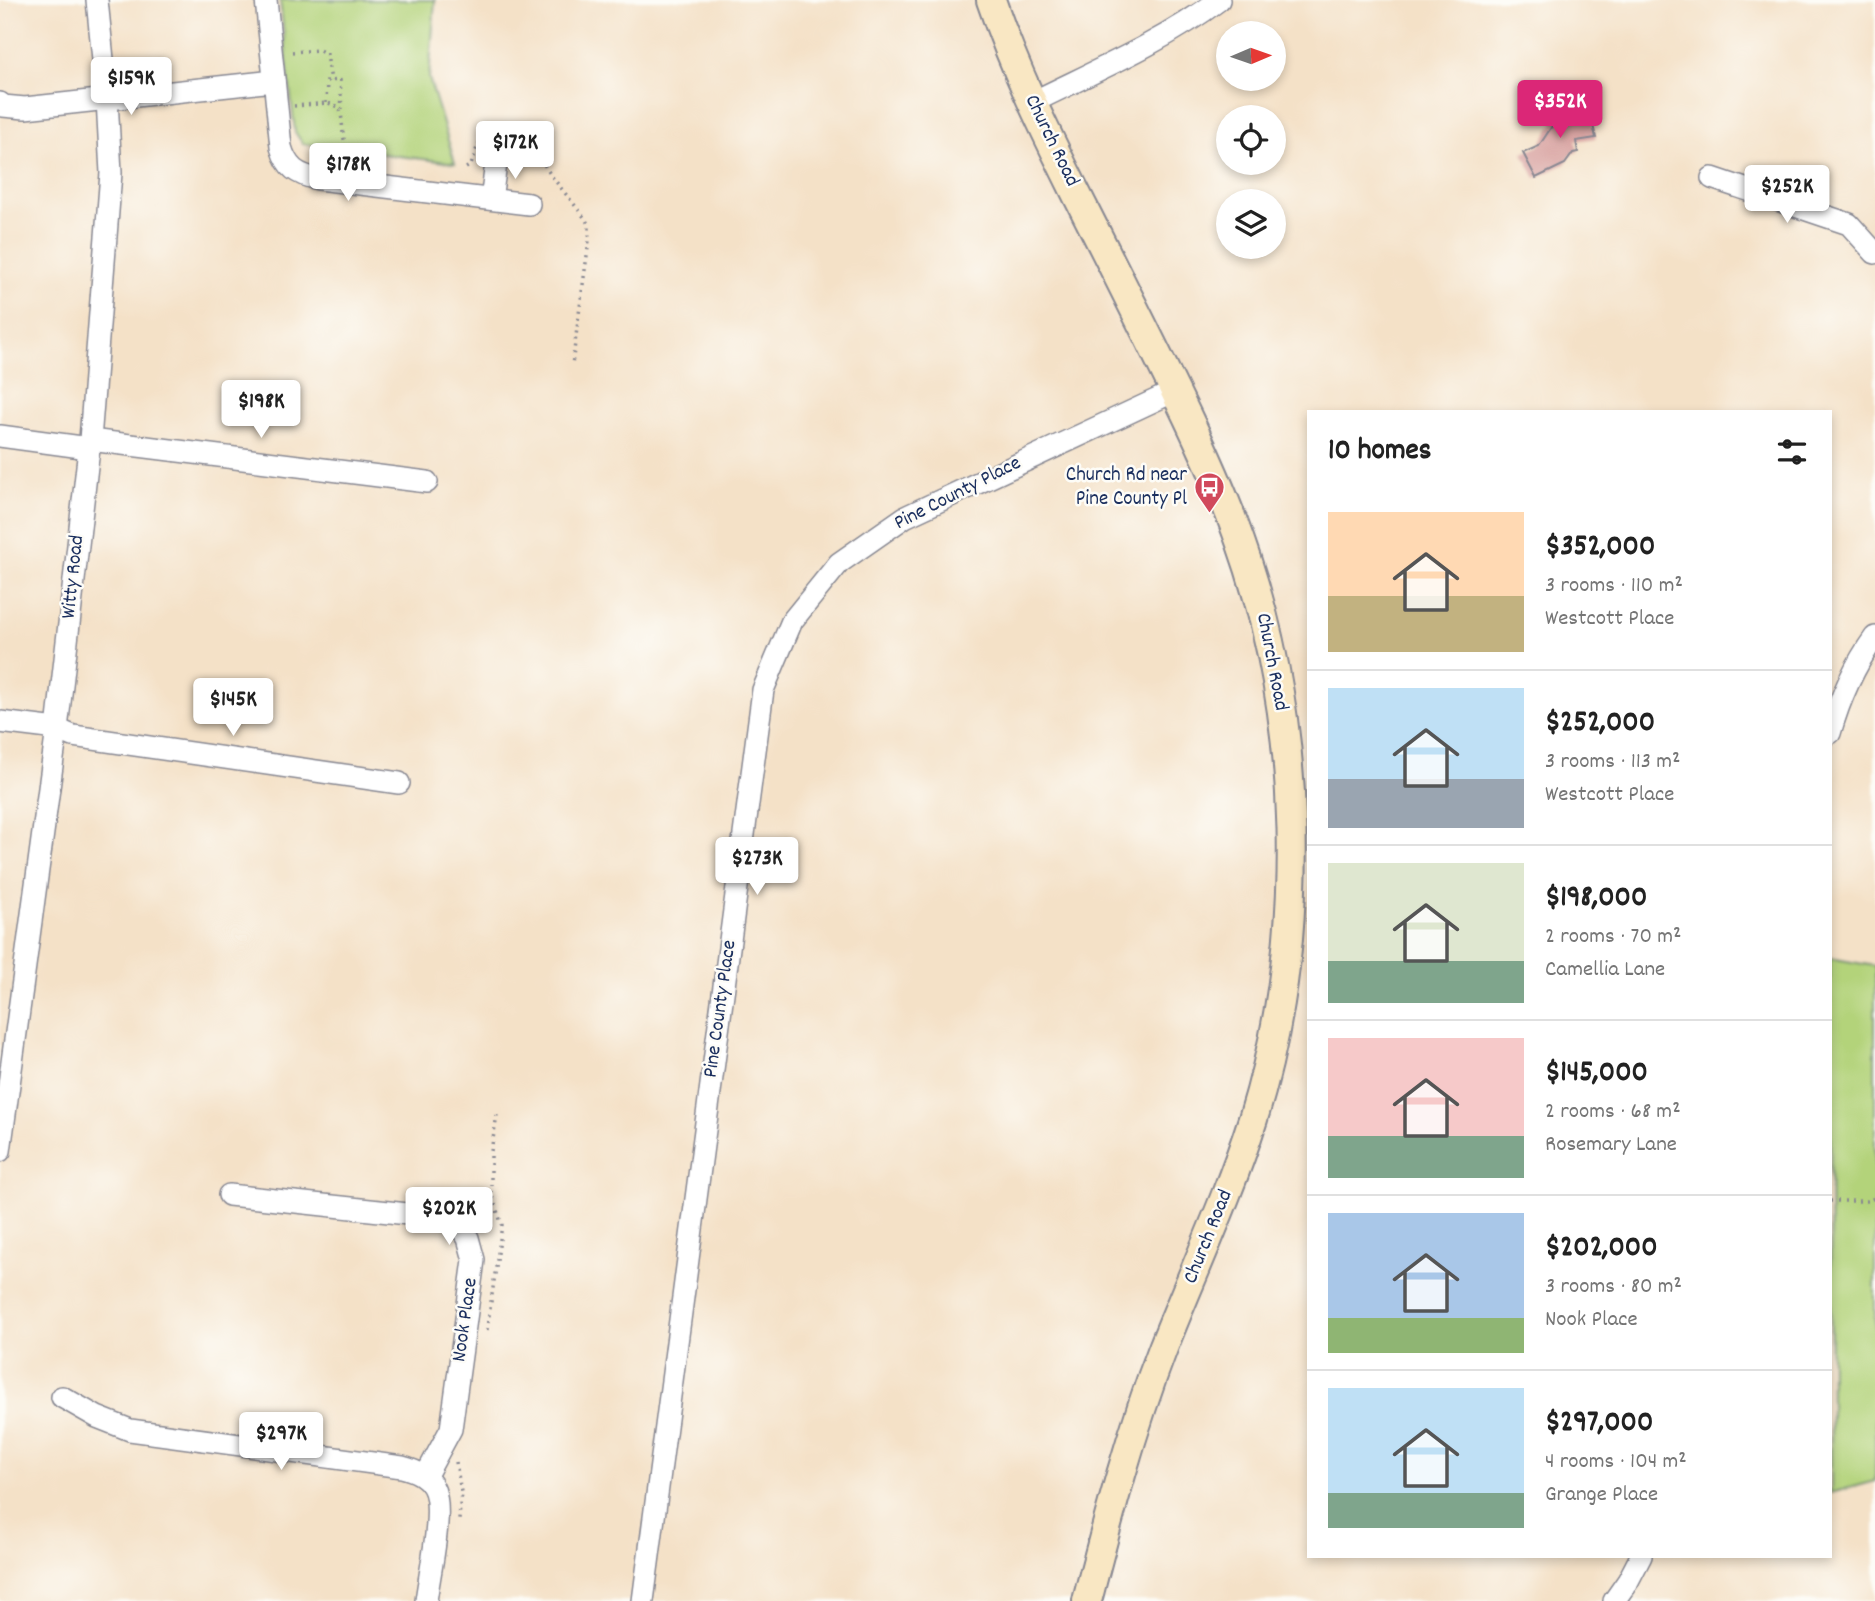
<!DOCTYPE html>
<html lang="en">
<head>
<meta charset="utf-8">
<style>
	:root { --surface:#fff; --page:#f2f2f2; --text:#222; --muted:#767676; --line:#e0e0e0; --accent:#db2777 }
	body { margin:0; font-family:Dekko,sans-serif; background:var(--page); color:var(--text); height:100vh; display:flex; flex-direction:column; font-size:26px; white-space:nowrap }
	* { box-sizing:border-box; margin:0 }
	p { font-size:23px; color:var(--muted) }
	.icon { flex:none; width:38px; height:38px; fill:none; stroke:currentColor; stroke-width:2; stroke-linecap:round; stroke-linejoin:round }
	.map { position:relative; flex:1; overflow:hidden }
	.panel { position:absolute; left:1307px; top:410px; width:525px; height:1148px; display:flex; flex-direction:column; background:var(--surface); border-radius:0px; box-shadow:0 4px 10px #0003 }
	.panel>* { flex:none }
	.needle { width:46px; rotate:88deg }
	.fabs { position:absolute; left:1216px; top:21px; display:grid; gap:14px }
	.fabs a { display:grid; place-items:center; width:70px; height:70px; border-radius:50%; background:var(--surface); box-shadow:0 4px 10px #0003; font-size:35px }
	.price { position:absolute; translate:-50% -60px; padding:0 16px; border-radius:7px; background:#fff; color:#222; font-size:23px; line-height:46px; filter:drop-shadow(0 2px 4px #0008) }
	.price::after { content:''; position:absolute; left:50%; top:42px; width:21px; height:16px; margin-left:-10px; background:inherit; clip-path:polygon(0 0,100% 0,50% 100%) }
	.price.current { background:var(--accent); color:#fff }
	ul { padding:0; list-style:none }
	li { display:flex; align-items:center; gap:21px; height:175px; padding:0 21px }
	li+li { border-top:2px solid var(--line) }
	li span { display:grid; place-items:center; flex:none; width:196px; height:140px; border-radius:0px; color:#555 }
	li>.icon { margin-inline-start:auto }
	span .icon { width:84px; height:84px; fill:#fffc; stroke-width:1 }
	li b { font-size:30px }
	h2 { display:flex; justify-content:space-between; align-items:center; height:84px; padding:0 21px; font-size:30px }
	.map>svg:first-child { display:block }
	.green { fill:#b3d37a; stroke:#67816c; stroke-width:2 }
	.building { fill:#d79f9d }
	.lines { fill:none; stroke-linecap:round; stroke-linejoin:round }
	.street-casing { stroke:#888892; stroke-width:24 }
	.secondary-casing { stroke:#888892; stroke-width:32 }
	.path { stroke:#888892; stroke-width:3.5; stroke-dasharray:2 5; stroke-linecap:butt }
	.street { stroke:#fff; stroke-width:21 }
	.secondary { stroke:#f9e7c3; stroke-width:28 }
	.labels { text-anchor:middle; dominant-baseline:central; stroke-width:5; stroke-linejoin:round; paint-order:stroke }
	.street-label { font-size:21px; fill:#1b2f5e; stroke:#fdfcf7 }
	.poi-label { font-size:21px; fill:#1b2f5e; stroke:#fdfcf7; text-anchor:end }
</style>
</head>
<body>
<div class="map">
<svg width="1875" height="1601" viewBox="0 0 1875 1601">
	<rect width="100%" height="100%" fill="#fdfcf7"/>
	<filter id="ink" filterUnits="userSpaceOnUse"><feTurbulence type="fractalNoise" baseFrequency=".0143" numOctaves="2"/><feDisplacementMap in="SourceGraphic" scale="14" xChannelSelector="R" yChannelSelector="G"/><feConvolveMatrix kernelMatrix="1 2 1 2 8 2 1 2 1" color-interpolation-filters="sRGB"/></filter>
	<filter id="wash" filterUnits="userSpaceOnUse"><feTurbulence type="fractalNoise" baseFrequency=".00686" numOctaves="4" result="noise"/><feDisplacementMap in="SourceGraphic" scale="28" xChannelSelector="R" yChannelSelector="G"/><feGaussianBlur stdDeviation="1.57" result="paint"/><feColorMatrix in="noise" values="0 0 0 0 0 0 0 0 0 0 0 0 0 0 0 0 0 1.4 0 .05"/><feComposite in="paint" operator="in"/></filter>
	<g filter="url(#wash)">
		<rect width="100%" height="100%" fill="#f4e1c7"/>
		<!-- green -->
		<g class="green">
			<polygon points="280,0 435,0 429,78 455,163 303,144 295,132"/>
			<polygon points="1830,958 1875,966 1875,1481 1831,1493"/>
		</g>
		<g id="blocks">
			<!-- building -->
			<polygon class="building" points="1557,103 1573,114 1577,109 1596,122 1593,125 1596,138 1576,141 1578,152 1573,153 1565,164 1536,178 1523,153 1539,146 1554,123 1547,118"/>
		</g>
	</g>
	<g filter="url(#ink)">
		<use href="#blocks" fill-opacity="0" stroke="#888892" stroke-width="2"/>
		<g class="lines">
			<defs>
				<g id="street">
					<path d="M 266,0 L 281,147 C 287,168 297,175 318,179 L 529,204"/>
					<polyline points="0,103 3,106 25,108 274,81"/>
					<path d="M 1031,103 C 1095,71 1162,43 1219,0"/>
					<polyline points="1712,178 1849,224 1875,253"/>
					<polyline points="491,199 497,157"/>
					<polyline points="0,436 89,448"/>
					<polyline points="90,440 427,482"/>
					<polyline points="0,722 57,729 73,736 399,783"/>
					<path d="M 1830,733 C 1840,698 1854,666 1875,637"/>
					<polyline points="0,1151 57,729 90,440 111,173 107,99 97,0"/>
					<polyline points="229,1195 436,1217 456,1221 468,1238 474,1260 451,1429 425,1477"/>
					<path d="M 62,1397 L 97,1417 L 130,1430 L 402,1467 C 414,1470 427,1475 433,1487 C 445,1508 429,1575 426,1601"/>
					<polyline points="643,1601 763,690 792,621 839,563 905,517 1175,391"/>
					<polyline points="1614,1601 1628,1581 1641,1556"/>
				</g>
				<path id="secondary" d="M 991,0 C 1014,68 1045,131 1077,195 C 1114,268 1151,341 1187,416 C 1206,456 1225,498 1240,541 C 1304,721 1309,936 1253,1119 C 1228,1198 1193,1272 1163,1348 C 1131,1431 1109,1516 1087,1601"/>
			</defs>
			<!-- street casing -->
			<use href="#street" class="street-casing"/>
			<!-- secondary casing -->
			<use href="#secondary" class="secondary-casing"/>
			<!-- path -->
			<g class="path">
				<polyline points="292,52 319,50 327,54 331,81"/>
				<polyline points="326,103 327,81 340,80 342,109"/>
				<path d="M 294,106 L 328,103 L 339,107 C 346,124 337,148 358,155"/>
				<path d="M 466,168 L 471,165 L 478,145 L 486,132 C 502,126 526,131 537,146 C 542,153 542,163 548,171 C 560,188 574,203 586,220 L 589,226 L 589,241 L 572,365"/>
				<polyline points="1830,1201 1866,1201 1875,1198"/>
				<polyline points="487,1330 502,1225 491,1193 491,1151 497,1115"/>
				<polyline points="456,1462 461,1492 459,1520"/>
			</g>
			<!-- street -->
			<use href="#street" class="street"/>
			<!-- secondary -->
			<use href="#secondary" class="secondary"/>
		</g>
	</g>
	<!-- icons -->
	<defs>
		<symbol id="bus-pin" viewBox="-11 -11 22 30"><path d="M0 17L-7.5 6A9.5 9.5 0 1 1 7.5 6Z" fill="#d1495b" stroke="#fdfcf7"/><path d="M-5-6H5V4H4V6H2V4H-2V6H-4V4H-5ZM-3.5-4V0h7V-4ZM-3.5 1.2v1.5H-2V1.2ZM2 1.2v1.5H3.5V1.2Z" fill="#fff"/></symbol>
	</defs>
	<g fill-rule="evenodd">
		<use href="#bus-pin" x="1192" y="470" width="35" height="47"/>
	</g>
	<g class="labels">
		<!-- street labels -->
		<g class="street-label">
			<text transform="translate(1051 141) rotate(64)">Church Road</text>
			<text transform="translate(958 494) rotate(-27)">Pine County Place</text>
			<text transform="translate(74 577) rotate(-84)">Witty Road</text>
			<text transform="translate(1271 662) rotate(79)">Church Road</text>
			<text transform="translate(721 1009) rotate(-82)">Pine County Place</text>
			<text transform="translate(1209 1237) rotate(-68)">Church Road</text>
			<text transform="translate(466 1320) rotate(-82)">Nook Place</text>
		</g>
		<!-- poi labels -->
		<g class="poi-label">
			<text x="1187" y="476">Church Rd near<tspan x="1187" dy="24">Pine County Pl</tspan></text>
		</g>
	</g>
</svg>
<div class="fabs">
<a><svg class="needle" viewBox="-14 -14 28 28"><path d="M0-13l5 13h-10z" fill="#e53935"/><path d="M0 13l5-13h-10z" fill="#767676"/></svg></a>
<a><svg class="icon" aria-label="locate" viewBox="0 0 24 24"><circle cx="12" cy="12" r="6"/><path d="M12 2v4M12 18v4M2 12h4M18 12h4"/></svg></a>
<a><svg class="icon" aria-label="layers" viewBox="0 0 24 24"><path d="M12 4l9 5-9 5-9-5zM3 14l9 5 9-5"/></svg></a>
</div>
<b class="price" style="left:131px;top:117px">$159K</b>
<b class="price current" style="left:1560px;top:140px">$352K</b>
<b class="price" style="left:515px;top:181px">$172K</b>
<b class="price" style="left:348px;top:203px">$178K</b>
<b class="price" style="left:1787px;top:225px">$252K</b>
<b class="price" style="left:261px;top:440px">$198K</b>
<b class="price" style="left:233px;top:738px">$145K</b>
<b class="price" style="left:757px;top:897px">$273K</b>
<b class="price" style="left:449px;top:1247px">$202K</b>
<b class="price" style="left:281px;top:1472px">$297K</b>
<section class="panel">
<h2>10 homes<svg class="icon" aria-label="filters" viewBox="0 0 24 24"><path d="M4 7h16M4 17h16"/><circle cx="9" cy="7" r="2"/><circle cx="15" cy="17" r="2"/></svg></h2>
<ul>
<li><span style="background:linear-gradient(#ffd9b3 60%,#c2b280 0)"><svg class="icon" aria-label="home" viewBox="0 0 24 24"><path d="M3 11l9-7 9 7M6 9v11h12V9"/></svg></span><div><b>$352,000</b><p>3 rooms · 110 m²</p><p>Westcott Place</p></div></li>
<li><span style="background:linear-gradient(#bfe0f5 65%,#9aa5b1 0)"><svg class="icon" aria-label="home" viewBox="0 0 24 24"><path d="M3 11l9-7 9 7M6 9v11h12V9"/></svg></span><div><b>$252,000</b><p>3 rooms · 113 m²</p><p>Westcott Place</p></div></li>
<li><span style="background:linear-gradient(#dfe7d0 70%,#7fa58c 0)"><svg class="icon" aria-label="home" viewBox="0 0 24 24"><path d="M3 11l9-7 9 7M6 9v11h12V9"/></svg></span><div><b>$198,000</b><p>2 rooms · 70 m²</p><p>Camellia Lane</p></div></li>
<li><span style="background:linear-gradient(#f6c9c9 70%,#7fa58c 0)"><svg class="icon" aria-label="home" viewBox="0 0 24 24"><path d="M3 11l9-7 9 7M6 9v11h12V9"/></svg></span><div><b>$145,000</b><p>2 rooms · 68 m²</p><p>Rosemary Lane</p></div></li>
<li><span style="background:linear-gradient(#a9c7e8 75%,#8fb573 0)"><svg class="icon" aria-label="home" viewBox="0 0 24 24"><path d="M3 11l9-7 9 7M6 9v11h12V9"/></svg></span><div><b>$202,000</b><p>3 rooms · 80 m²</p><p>Nook Place</p></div></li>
<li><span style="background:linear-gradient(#bfe0f5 75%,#7fa58c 0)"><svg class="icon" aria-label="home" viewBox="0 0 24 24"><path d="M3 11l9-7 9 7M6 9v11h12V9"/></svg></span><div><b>$297,000</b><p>4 rooms · 104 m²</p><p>Grange Place</p></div></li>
</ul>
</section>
</div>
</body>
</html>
